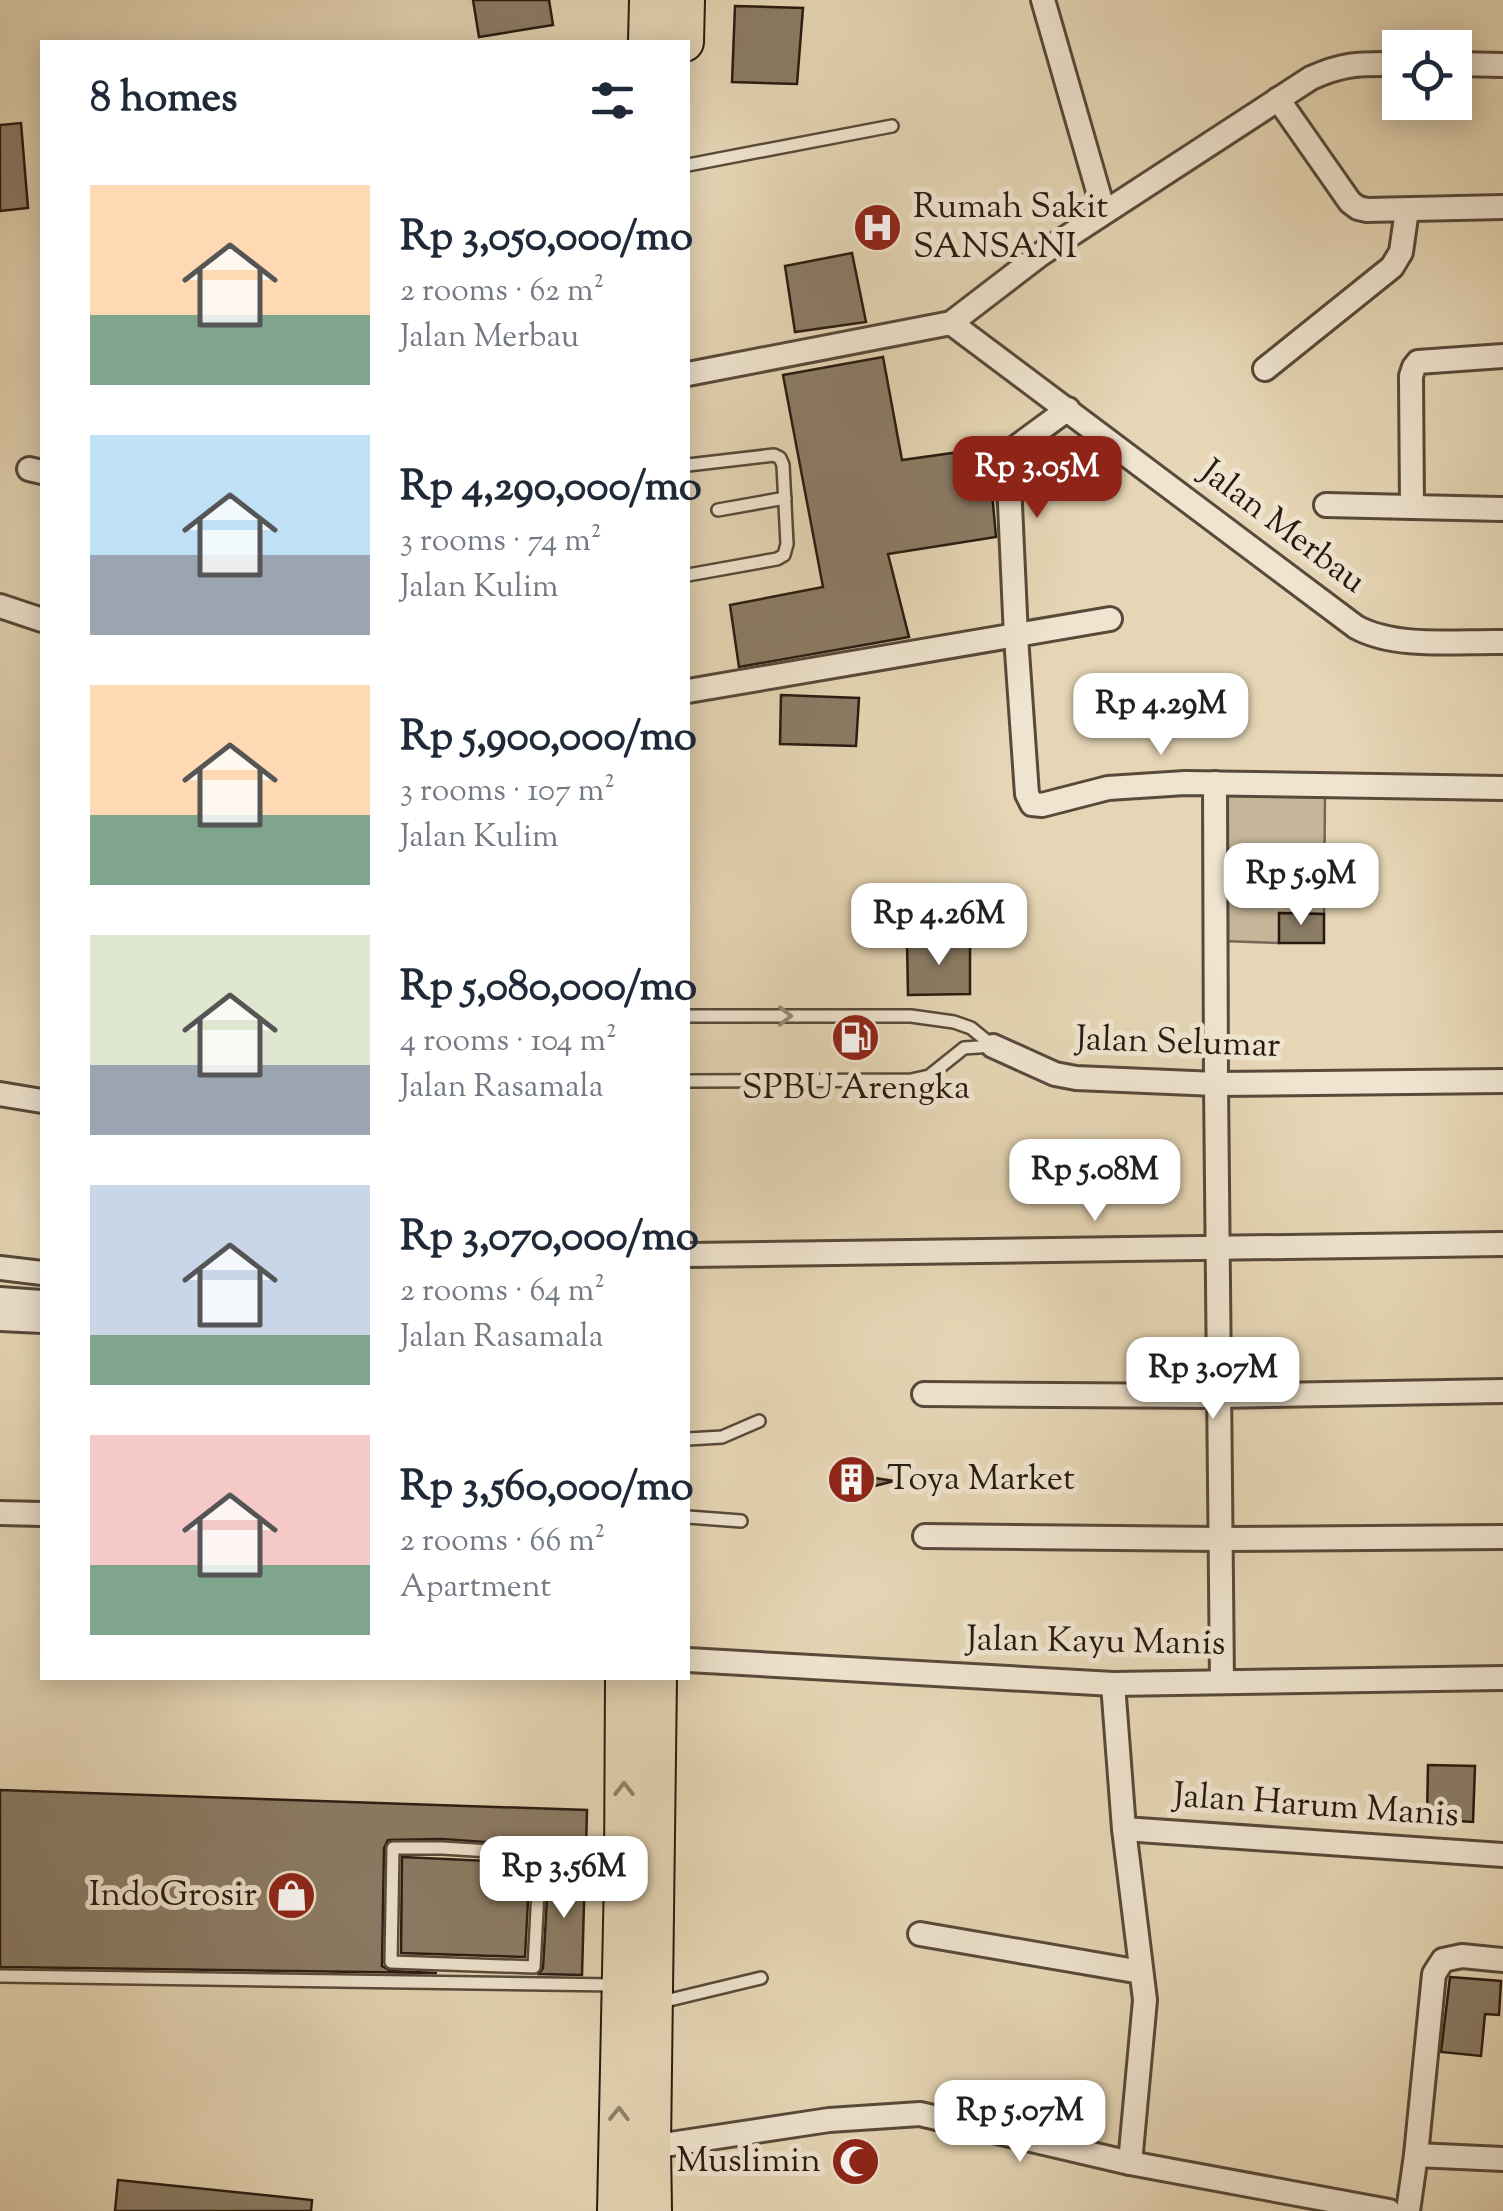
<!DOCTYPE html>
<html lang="en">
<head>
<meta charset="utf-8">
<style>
	:root { --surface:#fff; --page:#f6f6f7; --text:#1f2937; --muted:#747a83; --accent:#8f2418 }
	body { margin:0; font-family:"Sorts Mill Goudy",serif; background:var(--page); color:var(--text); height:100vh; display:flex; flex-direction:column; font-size:38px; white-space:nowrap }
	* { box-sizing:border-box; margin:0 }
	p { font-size:32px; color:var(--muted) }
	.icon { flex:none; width:55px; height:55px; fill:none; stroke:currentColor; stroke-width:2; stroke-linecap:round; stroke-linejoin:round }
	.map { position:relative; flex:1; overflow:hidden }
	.drawer { position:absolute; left:40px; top:40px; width:650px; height:1640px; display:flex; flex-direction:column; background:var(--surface); border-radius:0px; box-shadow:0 5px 25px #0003 }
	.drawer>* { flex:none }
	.controls { position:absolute; left:1382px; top:30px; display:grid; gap:20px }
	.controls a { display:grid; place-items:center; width:90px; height:90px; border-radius:0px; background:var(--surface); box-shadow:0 5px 25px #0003; font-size:50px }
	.price { position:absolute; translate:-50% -85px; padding:0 22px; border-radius:20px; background:#fff; color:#222; font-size:32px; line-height:65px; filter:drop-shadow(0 2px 5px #0008) }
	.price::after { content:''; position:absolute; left:50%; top:60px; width:30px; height:22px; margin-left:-15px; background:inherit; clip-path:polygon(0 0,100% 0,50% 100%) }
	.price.selected { background:var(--accent); color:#fff }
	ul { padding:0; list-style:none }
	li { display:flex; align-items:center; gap:30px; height:250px; padding:0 50px }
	li span { display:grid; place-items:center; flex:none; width:280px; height:200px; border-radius:0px; color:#555 }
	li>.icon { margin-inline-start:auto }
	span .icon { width:120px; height:120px; fill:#fffc; stroke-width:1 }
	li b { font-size:42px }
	h2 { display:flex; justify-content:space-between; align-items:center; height:120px; padding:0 50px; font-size:42px }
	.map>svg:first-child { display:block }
	.green { fill:#c6b699; stroke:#776855; stroke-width:2.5 }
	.building { fill:#8b7c66; stroke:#281a11; stroke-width:2.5 }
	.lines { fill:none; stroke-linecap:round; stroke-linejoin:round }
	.lane-casing { stroke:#58493a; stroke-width:16 }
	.street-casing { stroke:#58493a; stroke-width:28 }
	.primary-casing { stroke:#281a11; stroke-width:42 }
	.lane { stroke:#efe4cf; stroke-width:11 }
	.street { stroke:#efe4cf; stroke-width:22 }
	.primary { stroke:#e6d6b5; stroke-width:38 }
	.oneway { stroke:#95897a }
	.oneway2 { stroke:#90816b }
	.labels { text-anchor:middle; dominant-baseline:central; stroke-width:10; stroke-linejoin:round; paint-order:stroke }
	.poi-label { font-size:35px; fill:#281a11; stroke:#efe4cf; text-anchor:start }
	.street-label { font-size:35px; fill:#281a11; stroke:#efe4cf }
</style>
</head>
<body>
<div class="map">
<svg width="1503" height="2211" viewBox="0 0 1503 2211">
	<rect width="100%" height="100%" fill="#e6d6b5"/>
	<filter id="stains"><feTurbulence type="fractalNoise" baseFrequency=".002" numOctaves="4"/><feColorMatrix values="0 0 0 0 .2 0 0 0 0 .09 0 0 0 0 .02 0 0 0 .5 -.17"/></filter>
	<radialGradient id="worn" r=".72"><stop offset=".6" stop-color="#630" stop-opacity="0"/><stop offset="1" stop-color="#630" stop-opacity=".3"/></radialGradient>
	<!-- green -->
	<polygon class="green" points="1222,794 1325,795 1324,914 1280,913 1279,943 1222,941"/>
	<!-- building -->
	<g class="building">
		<polygon points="473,0 549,0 553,25 479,37"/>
		<polygon points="735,6 803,8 797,84 732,82"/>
		<polygon points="21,123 28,208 0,211 0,125"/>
		<polygon points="852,253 866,322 795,332 785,266"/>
		<polygon points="883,357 902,460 988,448 996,537 888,554 909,637 739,667 730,605 823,587 783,375"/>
		<polygon points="781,695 859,698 856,746 780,744"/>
		<polygon points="1279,913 1324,914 1324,943 1279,943"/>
		<polygon points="970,942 970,994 908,995 907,943"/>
		<polygon points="836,1472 894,1481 844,1494 837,1491 834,1483"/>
		<polygon points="1428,1765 1475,1766 1473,1822 1427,1819"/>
		<polygon points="0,1790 587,1810 586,1849 442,1839 388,1840 384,1848 382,1966 391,1971 437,1973 0,1967"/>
		<polygon points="402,1857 530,1863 525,1957 401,1953"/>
		<polygon points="549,1864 585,1868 582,1975 539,1974 543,1968"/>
		<polygon points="1450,1977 1501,1981 1499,2015 1485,2014 1481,2056 1441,2052"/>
		<polygon points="118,2180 312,2200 311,2211 115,2211"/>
	</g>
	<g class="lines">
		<defs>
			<g id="lane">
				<polyline points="688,165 892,126"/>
				<polyline points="688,465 774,455 780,458 783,465 787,544 784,555 777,559 688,575"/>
				<polyline points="718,510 785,498"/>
				<polyline points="688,1016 911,1016 954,1022 971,1028 993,1046"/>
				<polyline points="688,1081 911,1080 929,1076 964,1048 993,1046"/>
				<polyline points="688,1439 722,1437 759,1421"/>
				<polyline points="688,1517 741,1521"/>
				<polyline points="540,1854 534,1967 391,1962 393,1848 442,1848 540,1854 589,1859 616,1873"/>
				<polyline points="0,1976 617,1985"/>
				<polyline points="657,2003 761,1978"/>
			</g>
			<g id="street">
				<polyline points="1043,0 1104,212"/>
				<polyline points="1455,64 1503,65"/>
				<polyline points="1278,99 1350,202 1358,208 1367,210 1503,207"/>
				<path d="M 951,323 L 1356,627 C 1396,649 1458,641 1503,642"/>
				<polyline points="1503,356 1418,362 1414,367 1411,376 1412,507 1503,509"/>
				<polyline points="1265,369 1392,267 1401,252 1407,210"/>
				<path d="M 688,374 L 951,323 L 1041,254 L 1311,78 C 1346,62 1362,64 1400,64"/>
				<polyline points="1068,409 1015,448 1008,460 1016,637 1027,794 1032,804 1042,805 1108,788 1185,783 1503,788"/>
				<polyline points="29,469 42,472"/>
				<polyline points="1326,505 1412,507"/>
				<polyline points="0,606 42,620"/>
				<polyline points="688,691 1110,619"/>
				<polyline points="1215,783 1216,1084 1222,1682"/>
				<polyline points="993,1046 1055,1074 1076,1078 1216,1084 1503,1081"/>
				<polyline points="0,1094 42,1101"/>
				<polyline points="688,1255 1503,1244"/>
				<polyline points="0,1268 42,1273"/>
				<polyline points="0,1299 42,1302"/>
				<polyline points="0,1319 42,1321"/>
				<polyline points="924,1394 1218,1396 1503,1391"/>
				<polyline points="0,1513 42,1514"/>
				<polyline points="925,1536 1219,1539 1503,1537"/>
				<polyline points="688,1660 1113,1684 1503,1678"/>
				<polyline points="1113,1684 1124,1829 1145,2000 1130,2163"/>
				<polyline points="1124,1829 1503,1855"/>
				<polyline points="920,1934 1141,1972"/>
				<polyline points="651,2147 829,2120 920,2114 1130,2163 1389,2211"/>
				<polyline points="1416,2155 1503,2159"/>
				<polyline points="1408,2211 1416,2155 1434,1974 1443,1960 1462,1956 1503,1960"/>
			</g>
			<g id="primary">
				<polyline points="648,42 649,0"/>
				<polyline points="684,42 685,0"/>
				<polyline points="617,2211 624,1877 625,1678"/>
				<polyline points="652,2211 651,2147 657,1678"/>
			</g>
		</defs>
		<!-- lane casing -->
		<use href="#lane" class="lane-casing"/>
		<!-- street casing -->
		<use href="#street" class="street-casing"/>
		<!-- primary casing -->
		<use href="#primary" class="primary-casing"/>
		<!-- lane -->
		<use href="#lane" class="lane"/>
		<!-- street -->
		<use href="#street" class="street"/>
		<!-- primary -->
		<use href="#primary" class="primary"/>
	</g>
	<!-- one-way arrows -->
	<defs><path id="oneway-chevron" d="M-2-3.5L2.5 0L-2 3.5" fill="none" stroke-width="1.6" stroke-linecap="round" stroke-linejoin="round" transform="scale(2.5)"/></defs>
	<use class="oneway" href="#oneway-chevron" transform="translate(785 1016)"/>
	<g class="oneway2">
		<use href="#oneway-chevron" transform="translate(624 1789) rotate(-90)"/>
		<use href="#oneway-chevron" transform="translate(619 2114) rotate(-89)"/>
	</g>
	<!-- icons -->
	<defs>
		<symbol id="hospital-disc" viewBox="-11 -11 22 22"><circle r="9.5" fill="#8f2418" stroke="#efe4cf"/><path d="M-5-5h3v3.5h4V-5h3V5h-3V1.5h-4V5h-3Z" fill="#fff"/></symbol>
		<symbol id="fuel-disc" viewBox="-11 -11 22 22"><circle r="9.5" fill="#8f2418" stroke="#efe4cf"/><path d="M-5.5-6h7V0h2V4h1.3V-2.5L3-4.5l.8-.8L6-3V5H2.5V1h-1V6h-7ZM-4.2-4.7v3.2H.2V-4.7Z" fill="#fff"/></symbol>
		<symbol id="building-disc" viewBox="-11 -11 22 22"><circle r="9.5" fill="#8f2418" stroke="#efe4cf"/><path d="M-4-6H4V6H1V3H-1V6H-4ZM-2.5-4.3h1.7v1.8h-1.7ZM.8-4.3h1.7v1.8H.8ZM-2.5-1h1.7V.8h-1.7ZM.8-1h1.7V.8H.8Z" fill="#fff"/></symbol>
		<symbol id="shop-disc" viewBox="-11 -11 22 22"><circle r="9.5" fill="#8f2418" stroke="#efe4cf"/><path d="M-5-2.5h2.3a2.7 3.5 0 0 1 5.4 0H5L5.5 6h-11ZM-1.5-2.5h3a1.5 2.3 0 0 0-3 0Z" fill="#fff"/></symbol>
		<symbol id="mosque-disc" viewBox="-11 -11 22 22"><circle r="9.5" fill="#8f2418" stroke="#efe4cf"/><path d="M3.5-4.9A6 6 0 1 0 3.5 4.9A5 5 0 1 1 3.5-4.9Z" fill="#fff"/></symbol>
	</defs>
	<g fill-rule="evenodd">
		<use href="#hospital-disc" x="850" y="200" width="55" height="55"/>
		<use href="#fuel-disc" x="828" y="1010" width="55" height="55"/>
		<use href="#building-disc" x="824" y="1452" width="55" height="55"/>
		<use href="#shop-disc" x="264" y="1868" width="55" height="55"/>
		<use href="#mosque-disc" x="828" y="2134" width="55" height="55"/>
	</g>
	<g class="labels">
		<!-- poi labels -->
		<g class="poi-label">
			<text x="913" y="208">Rumah Sakit<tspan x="913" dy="40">SANSANI</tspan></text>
			<text x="856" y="1089" text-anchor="middle">SPBU Arengka</text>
			<text x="887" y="1480">Toya Market</text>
			<text x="257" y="1896" text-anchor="end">IndoGrosir</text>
			<text x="821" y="2162" text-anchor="end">Muslimin</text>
		</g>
		<!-- street labels -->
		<g class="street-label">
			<text transform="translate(1282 528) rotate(37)">Jalan Merbau</text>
			<text transform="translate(1178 1044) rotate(2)">Jalan Selumar</text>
			<text transform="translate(1096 1643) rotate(1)">Jalan Kayu Manis</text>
			<text transform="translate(1316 1807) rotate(4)">Jalan Harum Manis</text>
		</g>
	</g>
	<rect width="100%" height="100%" filter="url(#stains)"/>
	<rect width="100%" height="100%" fill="url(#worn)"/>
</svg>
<div class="controls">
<a><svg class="icon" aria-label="locate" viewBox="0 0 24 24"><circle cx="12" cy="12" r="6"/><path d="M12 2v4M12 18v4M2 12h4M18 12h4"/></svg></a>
</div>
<b class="price selected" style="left:1037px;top:521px">Rp 3.05M</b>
<b class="price" style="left:1161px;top:758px">Rp 4.29M</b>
<b class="price" style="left:1301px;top:928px">Rp 5.9M</b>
<b class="price" style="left:939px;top:968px">Rp 4.26M</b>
<b class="price" style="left:1095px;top:1224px">Rp 5.08M</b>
<b class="price" style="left:1213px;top:1422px">Rp 3.07M</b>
<b class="price" style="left:564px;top:1921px">Rp 3.56M</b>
<b class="price" style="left:1020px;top:2165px">Rp 5.07M</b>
<section class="drawer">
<h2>8 homes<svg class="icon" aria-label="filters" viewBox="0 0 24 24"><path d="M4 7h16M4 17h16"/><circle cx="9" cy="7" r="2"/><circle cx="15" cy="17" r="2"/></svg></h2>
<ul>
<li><span style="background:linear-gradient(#ffd9b3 65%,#7fa58c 0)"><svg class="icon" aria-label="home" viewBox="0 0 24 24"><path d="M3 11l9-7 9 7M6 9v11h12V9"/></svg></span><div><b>Rp 3,050,000/mo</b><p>2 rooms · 62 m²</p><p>Jalan Merbau</p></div></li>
<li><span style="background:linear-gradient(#bfe0f5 60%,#9aa5b1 0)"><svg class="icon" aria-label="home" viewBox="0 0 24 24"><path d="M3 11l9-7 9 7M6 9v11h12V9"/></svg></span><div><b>Rp 4,290,000/mo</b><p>3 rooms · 74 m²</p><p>Jalan Kulim</p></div></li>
<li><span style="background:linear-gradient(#ffd9b3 65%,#7fa58c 0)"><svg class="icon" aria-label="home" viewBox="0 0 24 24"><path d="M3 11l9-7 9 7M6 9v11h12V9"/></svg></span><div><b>Rp 5,900,000/mo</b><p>3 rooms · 107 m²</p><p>Jalan Kulim</p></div></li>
<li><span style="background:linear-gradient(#dfe7d0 65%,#9aa5b1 0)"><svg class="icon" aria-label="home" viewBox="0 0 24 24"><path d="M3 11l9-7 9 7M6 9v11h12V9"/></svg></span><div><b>Rp 5,080,000/mo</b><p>4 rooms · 104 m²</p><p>Jalan Rasamala</p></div></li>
<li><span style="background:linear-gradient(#c9d6e8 75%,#7fa58c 0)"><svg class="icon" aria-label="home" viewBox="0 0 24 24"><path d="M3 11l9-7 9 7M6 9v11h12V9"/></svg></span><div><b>Rp 3,070,000/mo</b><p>2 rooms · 64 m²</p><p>Jalan Rasamala</p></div></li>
<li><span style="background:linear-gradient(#f6c9c9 65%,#7fa58c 0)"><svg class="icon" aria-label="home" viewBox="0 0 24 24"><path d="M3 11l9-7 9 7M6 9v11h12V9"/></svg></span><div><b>Rp 3,560,000/mo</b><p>2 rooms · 66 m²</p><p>Apartment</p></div></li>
</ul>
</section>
</div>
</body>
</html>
